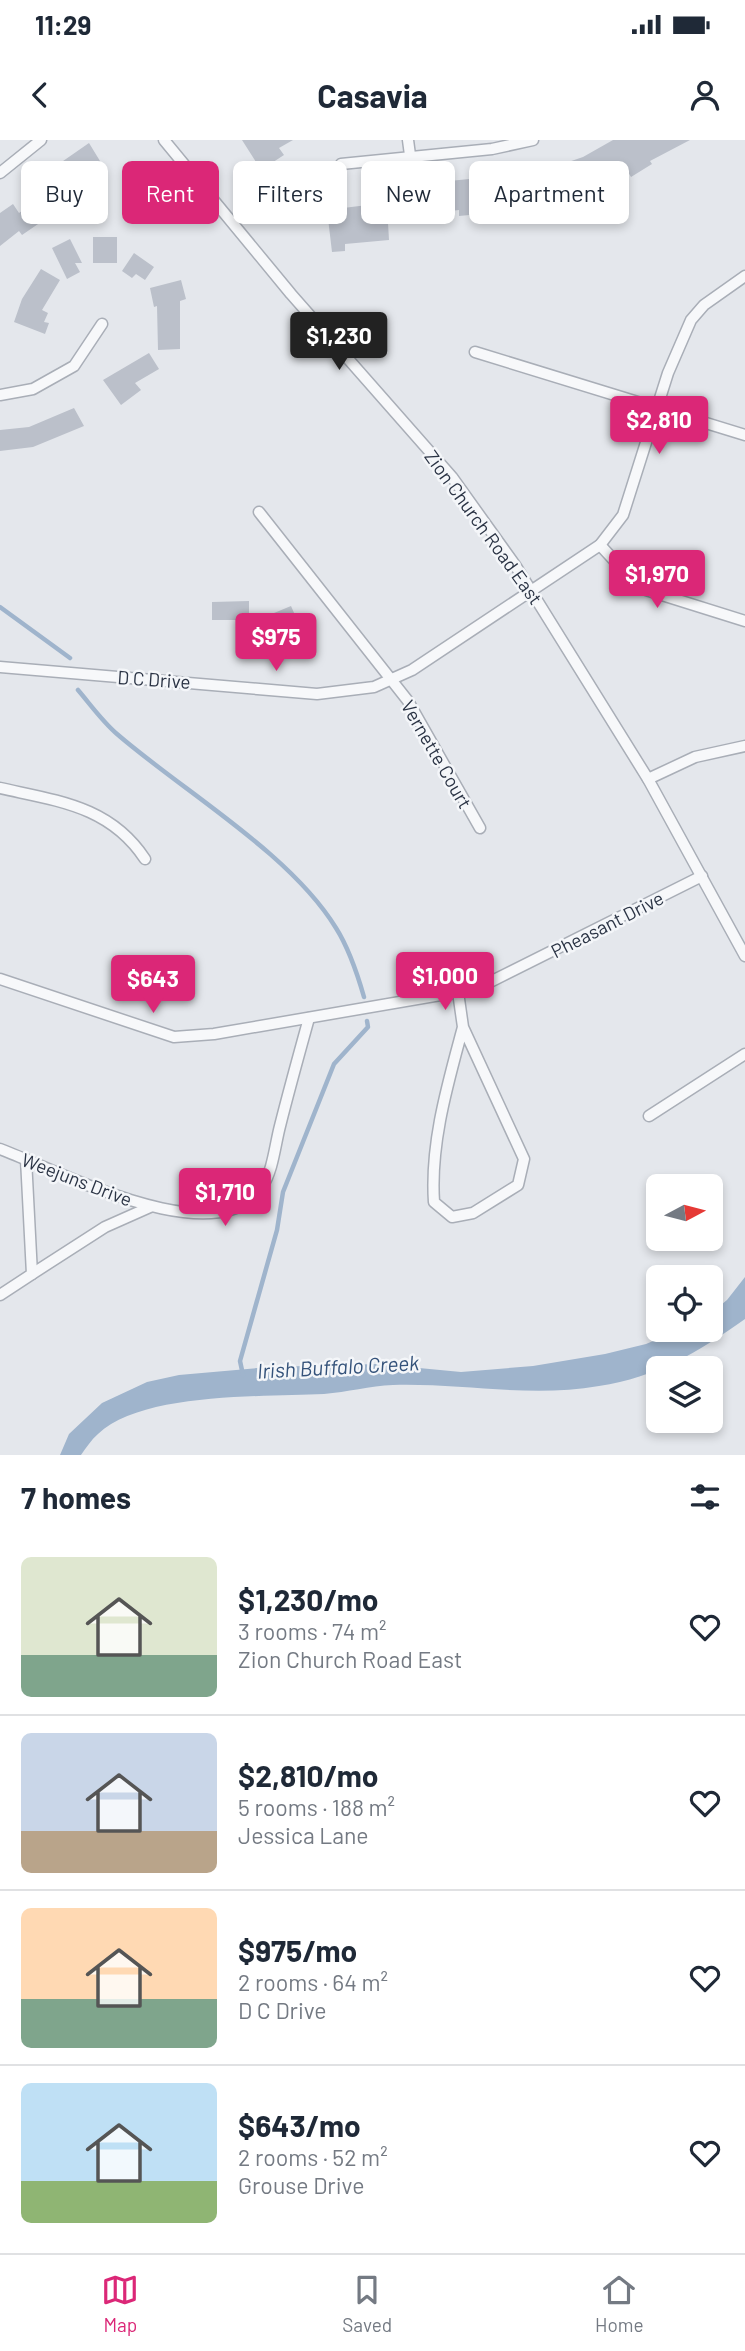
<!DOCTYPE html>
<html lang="en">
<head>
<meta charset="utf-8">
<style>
	:root { --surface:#fff; --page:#f6f6f7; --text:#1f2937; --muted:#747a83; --line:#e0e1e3; --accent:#db2777 }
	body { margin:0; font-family:Barlow,sans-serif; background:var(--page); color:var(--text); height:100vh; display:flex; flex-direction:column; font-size:26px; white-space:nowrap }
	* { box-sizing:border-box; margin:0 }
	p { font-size:23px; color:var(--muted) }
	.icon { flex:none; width:38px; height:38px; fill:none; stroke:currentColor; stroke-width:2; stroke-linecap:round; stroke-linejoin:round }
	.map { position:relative; height:1315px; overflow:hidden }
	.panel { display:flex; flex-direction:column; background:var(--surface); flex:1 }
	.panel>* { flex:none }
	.banner { position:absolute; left:21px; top:21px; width:704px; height:63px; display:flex; gap:14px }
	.needle { width:46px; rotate:83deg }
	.controls { position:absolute; left:646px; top:1034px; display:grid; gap:14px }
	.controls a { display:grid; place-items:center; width:77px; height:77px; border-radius:10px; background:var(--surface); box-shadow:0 4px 10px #0003; font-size:35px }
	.price { position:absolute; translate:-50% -60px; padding:0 16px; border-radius:7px; background:var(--accent); color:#fff; font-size:23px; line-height:46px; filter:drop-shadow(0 2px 4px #0008) }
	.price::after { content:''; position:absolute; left:50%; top:42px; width:21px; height:16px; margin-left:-10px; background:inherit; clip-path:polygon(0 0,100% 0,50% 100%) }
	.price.selected { background:#222; color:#fff }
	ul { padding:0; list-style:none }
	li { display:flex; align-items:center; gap:21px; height:175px; padding:0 21px }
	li+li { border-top:2px solid var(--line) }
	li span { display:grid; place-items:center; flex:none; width:196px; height:140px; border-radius:10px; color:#555 }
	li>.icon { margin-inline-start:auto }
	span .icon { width:84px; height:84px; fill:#fffc; stroke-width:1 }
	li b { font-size:30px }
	h2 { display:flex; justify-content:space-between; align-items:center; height:84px; padding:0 21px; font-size:30px }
	.tag { padding:0 24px; border-radius:10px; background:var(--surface); box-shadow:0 4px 10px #0003; font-size:24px; line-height:63px }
	.tag.selected { background:var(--accent); color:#fff }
	.status { display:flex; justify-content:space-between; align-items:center; height:49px; padding:0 35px; background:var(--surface); direction:ltr }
	.status svg { height:19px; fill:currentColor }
	header { display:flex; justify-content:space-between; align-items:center; height:91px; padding:0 21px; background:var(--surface); font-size:32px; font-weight:700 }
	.menu { display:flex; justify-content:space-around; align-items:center; height:98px; border-top:2px solid var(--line); background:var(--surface); font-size:19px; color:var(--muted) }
	.menu a { display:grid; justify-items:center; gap:4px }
	.menu .selected { color:var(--accent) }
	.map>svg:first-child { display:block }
	.water { fill:#9fb4cc }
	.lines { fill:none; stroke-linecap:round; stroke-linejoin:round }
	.stream { stroke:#9fb4cc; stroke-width:4.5 }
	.building { fill:#bbc0ca }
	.minor-casing { stroke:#a9aeb7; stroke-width:13 }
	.minor { stroke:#f7f8fa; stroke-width:10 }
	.labels { text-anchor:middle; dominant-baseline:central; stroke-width:5; stroke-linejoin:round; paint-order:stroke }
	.street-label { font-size:19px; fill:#2b3445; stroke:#f4f6f9 }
	.water-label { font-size:21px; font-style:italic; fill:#34527a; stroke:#f4f6f9 }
</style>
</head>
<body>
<div class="status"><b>11:29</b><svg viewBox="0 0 49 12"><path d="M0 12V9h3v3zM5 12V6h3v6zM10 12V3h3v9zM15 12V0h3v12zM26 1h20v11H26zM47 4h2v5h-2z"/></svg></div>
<header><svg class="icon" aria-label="back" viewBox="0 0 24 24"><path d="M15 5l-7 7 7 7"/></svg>Casavia<svg class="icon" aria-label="person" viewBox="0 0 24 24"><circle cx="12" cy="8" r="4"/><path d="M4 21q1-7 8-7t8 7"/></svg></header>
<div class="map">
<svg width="745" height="1315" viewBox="0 0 745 1315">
	<rect width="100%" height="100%" fill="#e4e7ec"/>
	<!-- water -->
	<path class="water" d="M 745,1137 L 745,1179 C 697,1213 657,1237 599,1246 C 530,1258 462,1243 393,1245 C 370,1246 347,1252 324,1254 C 265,1257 142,1252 98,1294 C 91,1300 86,1308 81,1315 L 60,1315 L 69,1294 L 102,1263 L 147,1242 L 179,1235 L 269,1227 L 377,1224 L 461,1232 L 533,1226 L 605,1214 L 646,1204 L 679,1190 L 710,1190 L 711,1173 L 727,1160 Z"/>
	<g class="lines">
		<!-- stream -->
		<g class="stream">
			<polyline points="0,467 70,518"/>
			<path d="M 78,550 C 90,564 102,581 117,594 C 184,652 290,713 336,788 C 348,807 358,836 364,857"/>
			<polyline points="243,1235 240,1221 277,1090 283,1052 334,924 368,887 367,881"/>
		</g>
	</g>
	<!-- building -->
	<g class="building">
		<polygon points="242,0 293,0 279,8 284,15 261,30"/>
		<polygon points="613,0 690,0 650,21 652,24 631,37 625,27 585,50 591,67 580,71 576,60 565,64 562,55 517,66 518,74 491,77 490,73 459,76 459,70 417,75 417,80 388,83 389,100 345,104 345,111 332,112 327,70 392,62 390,47 479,38 480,46 520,40 518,34 545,30 583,17"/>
		<polygon points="89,3 100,21 78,35 87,47 41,82 22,95 19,91 0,106 0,73 13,64 19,73 40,58 35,51 58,35 53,28"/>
		<rect x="93" y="97" width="24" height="26"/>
		<polygon points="70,99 82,123 75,123 80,132 67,139 52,108"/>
		<polygon points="134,113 154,127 145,140 136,134 132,138 122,131"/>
		<polygon points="41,129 60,140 42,170 48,173 44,182 49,183 45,194 14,182 22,159"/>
		<polygon points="181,140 186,159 180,161 180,209 158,210 157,166 154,167 150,148"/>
		<polygon points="149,213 159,229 135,243 141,250 121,265 103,240"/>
		<polygon points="74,268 84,286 33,307 0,311 0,290 29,287"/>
		<polygon points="249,461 249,480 212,480 212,462"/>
		<polygon points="291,466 306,500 289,507 274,473"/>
	</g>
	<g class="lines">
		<defs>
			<g id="minor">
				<polyline points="164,0 291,154 452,337 515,425 648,639 745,816"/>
				<polyline points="408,0 410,15"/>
				<polyline points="341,24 492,9 533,0"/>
				<polyline points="0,33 41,0"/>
				<polyline points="475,212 745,295"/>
				<polyline points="0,255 33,249 74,226 102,184"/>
				<polyline points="259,372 408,561 480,688"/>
				<polyline points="600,405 636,444 646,450 745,481"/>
				<polyline points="0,527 317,554 374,547 412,530 600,405 623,375 668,233 691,180 704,165 745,136"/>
				<polyline points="648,639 695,617 745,606"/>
				<path d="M 0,648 C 58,661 110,666 145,719"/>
				<polyline points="0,839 174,897 214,894 458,852 492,841 702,736"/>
				<path d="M 458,852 L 463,887 L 524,1019 L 518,1045 L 473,1073 L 452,1077 L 434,1062 C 430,1003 448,943 463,887"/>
				<polyline points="649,976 745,914"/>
				<path d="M 0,1009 C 57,1030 218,1116 262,1047 C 273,1031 275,1005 280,986 C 289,950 299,914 309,878"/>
				<polyline points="32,1134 105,1087 150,1067"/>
				<polyline points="0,1155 32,1134 26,1019"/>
			</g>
		</defs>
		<!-- minor casing -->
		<use href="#minor" class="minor-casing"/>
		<!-- minor -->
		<use href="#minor" class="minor"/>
	</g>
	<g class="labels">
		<!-- street labels -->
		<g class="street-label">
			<text transform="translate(484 387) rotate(54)">Zion Church Road East</text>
			<text transform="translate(154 539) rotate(4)">D C Drive</text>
			<text transform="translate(437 614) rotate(60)">Vernette Court</text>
			<text transform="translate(607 784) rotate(-27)">Pheasant Drive</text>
			<text transform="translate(77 1039) rotate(21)">Weejuns Drive</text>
		</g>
		<!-- water labels -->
		<g class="water-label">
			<text transform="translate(338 1226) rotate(-3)">Irish Buffalo Creek</text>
		</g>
	</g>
</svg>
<div class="controls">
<a><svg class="needle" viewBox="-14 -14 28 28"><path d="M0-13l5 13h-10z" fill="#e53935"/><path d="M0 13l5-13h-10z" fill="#747a83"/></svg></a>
<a><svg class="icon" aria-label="locate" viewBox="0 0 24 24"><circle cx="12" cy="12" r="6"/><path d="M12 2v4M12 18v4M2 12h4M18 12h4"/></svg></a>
<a><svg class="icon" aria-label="layers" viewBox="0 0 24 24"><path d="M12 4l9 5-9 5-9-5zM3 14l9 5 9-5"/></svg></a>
</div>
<b class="price selected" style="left:339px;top:232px">$1,230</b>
<b class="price" style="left:659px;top:316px">$2,810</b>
<b class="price" style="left:657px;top:470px">$1,970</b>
<b class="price" style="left:276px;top:533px">$975</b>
<b class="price" style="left:445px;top:872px">$1,000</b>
<b class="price" style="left:153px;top:875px">$643</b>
<b class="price" style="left:225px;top:1088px">$1,710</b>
<div class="banner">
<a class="tag">Buy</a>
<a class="tag selected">Rent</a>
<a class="tag">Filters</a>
<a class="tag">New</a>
<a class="tag">Apartment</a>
</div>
</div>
<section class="panel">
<h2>7 homes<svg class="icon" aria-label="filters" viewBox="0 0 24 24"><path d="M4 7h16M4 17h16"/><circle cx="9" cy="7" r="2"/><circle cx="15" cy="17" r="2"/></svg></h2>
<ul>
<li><span style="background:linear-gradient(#dfe7d0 70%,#7fa58c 0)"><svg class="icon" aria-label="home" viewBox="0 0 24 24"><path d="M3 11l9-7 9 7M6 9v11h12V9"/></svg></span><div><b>$1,230/mo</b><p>3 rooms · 74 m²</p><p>Zion Church Road East</p></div><svg class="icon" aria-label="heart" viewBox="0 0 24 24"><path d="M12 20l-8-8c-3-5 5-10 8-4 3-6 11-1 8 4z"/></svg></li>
<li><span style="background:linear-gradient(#c9d6e8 70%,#b9a48a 0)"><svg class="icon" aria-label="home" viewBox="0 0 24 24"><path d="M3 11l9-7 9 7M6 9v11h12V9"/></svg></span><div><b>$2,810/mo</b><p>5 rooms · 188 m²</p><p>Jessica Lane</p></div><svg class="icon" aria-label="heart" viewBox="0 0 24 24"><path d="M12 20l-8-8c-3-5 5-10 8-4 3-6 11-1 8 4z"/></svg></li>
<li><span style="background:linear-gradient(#ffd9b3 65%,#7fa58c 0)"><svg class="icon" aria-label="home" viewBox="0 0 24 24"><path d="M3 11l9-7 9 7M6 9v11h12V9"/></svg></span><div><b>$975/mo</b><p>2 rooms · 64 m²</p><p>D C Drive</p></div><svg class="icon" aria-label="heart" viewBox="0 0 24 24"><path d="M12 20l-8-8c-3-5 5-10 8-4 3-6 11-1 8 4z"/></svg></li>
<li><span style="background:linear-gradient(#bfe0f5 70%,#8fb573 0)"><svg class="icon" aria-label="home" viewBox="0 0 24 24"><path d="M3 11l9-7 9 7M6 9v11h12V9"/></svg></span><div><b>$643/mo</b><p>2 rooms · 52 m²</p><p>Grouse Drive</p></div><svg class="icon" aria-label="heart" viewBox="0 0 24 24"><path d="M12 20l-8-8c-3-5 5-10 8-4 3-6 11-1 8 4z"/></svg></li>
</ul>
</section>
<nav class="menu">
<a class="selected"><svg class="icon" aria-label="map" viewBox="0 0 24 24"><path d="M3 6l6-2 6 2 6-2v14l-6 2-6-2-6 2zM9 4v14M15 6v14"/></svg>Map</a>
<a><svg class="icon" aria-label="saved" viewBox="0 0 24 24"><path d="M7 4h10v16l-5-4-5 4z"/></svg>Saved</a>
<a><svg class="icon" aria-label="home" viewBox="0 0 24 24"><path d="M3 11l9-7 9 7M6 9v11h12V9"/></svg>Home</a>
</nav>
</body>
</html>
